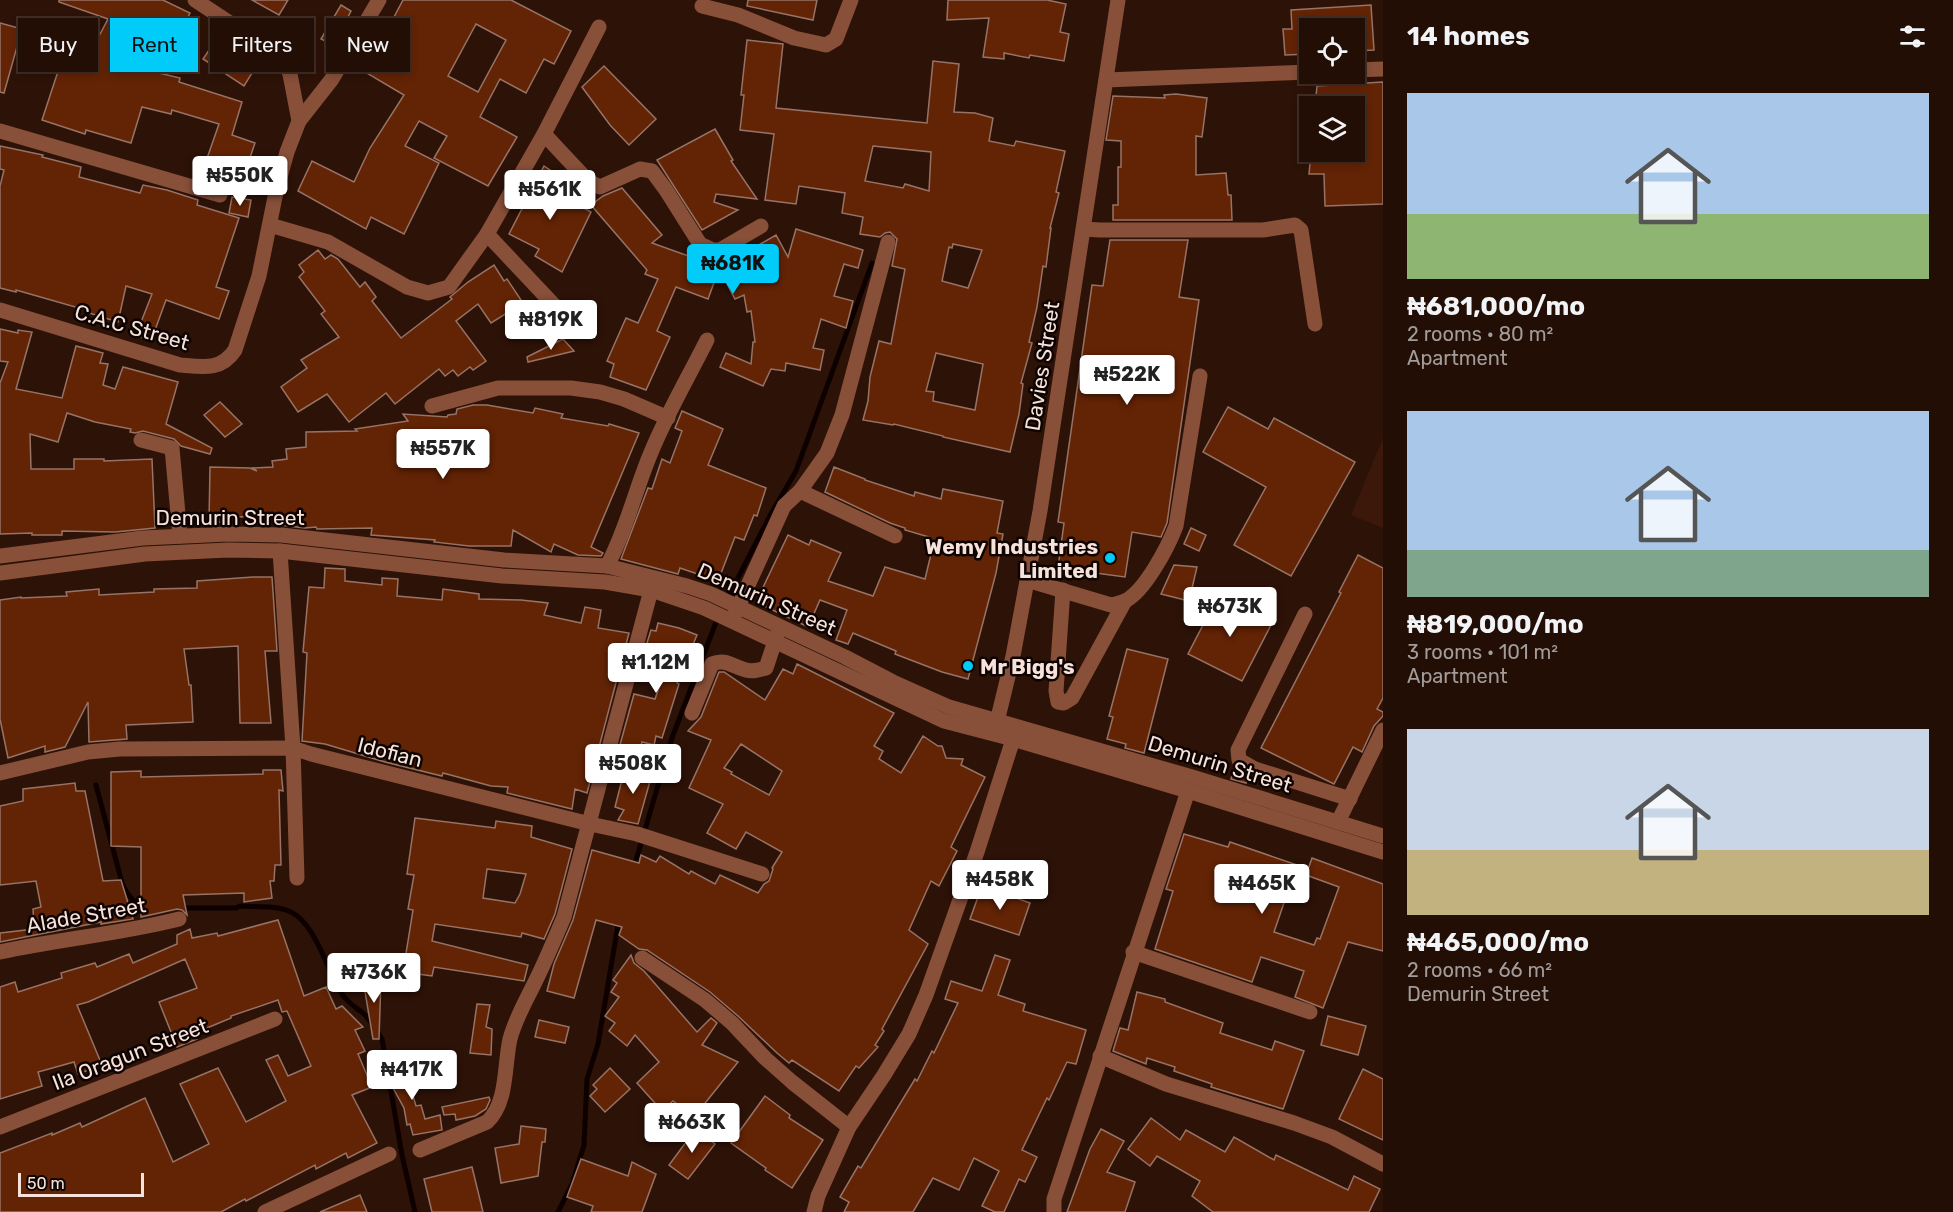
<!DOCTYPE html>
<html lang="en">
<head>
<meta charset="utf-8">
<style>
	:root { --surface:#220e05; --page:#2e1c13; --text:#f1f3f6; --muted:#a29c9a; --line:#3f2e27; --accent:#01cbf9 }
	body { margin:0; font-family:Rubik,sans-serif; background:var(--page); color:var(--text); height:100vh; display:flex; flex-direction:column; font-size:22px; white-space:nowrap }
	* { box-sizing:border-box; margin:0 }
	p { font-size:20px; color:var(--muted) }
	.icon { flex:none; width:33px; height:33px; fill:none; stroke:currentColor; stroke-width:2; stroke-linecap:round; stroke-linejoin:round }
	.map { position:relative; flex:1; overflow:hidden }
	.drawer { display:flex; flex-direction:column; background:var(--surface); width:570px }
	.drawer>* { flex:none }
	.banner { position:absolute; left:18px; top:18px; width:570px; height:54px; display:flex; gap:12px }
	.fabs { position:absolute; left:1299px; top:18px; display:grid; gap:12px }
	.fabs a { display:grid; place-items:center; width:66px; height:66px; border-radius:0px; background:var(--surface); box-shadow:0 3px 9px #0003,0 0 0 2px var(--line); font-size:30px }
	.scale { position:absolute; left:18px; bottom:15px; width:126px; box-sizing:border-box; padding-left:6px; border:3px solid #f7e2db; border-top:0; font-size:16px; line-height:21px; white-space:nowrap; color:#f7e2db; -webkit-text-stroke:4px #0d0301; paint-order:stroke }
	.price { position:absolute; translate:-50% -51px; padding:0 14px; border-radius:6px; background:#fff; color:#222; font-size:20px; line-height:39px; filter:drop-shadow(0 2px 3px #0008) }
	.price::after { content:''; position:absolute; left:50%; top:36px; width:18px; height:14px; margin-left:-9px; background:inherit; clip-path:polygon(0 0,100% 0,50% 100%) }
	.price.active { background:var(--accent); color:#111 }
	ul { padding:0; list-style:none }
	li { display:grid; align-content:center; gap:12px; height:318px; padding:0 24px }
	li span { display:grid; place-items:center; height:186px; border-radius:0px; color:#555 }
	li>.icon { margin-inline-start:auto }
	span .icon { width:108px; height:108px; fill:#fffc; stroke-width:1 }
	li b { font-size:26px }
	h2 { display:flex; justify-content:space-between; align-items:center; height:72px; padding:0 24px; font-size:26px }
	.tag { padding:0 21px; border-radius:0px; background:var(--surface); box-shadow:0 3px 9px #0003,0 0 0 2px var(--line); font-size:21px; line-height:54px }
	.tag.active { background:var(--accent); color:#111 }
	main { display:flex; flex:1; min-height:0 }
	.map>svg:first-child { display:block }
	.built { fill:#3b180a }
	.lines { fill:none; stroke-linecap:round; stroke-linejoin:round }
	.stream { stroke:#0f0000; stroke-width:5 }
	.building { fill:#632305; stroke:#977366; stroke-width:1.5; fill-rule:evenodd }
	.minor { stroke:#884f39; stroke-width:15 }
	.poi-dot { fill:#01cbf9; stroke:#0d0301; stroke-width:2 }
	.labels { text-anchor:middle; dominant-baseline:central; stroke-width:5; stroke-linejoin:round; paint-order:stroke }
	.street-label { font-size:21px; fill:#f7e2db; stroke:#0d0301 }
	.poi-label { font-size:21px; font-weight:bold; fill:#f7e2db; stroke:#0d0301; text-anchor:end }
</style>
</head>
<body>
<main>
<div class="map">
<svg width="1383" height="1212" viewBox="0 0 1383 1212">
	<rect width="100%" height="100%" fill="#2d1207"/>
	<!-- built -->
	<polygon class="built" points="1383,438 1383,528 1351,515"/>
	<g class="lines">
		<!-- stream -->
		<g class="stream">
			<polyline points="726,601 771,514 796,471 872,263"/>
			<path d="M 96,785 L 122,883 C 127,895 134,905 148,909"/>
			<polyline points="634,867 672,738 718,617"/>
			<path d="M 181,908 L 236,908 L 240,906 C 256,907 276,905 291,912 C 315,923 328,972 342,994 C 348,1003 355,1007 363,1013 C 371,1021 376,1029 382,1039 L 402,1155 L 415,1212"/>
			<polyline points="558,1212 572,1184 584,1145 587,1079 598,1044 619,919"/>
		</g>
	</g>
	<!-- building -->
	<g class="building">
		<polygon points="59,0 163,0 190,13 159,73 180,78 179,82 242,102 232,135 255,143 242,181 204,167 219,124 172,110 171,114 142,107 131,143 86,130 85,134 42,120 66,47 89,55 108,19 59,2"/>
		<polygon points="252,0 288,0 279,15"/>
		<path d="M 403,0 L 511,0 L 571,31 L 554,64 L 544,59 L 526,93 L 500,79 L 480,117 L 517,137 L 488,186 L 434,158 L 447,136 L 419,121 L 405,146 L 439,163 L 404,234 L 371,217 L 366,229 L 298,191 L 312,161 L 354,182 L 370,148 L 404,95 L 365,72 ZM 476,24 L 506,40 L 478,92 L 448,76 Z"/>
		<polygon points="748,0 817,0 813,20 747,6"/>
		<polygon points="948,0 1047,0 1066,4 1060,32 1069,34 1064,61 1030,55 1029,58 1004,53 1004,59 983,57 989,18 947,20"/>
		<polygon points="341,5 351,11 333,45 321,39"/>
		<polygon points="1371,5 1374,50 1354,51 1354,28 1310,28 1310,54 1285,55 1283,29 1292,29 1291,10"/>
		<polygon points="0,23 22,29 4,93 0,92"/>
		<polygon points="220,34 260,60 244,86 203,59"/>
		<path d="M 747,40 L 783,44 L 776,108 L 927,123 L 933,61 L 959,64 L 954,112 L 975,113 L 993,118 L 989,141 L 1014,146 L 1016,141 L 1065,151 L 1056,192 L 1059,193 L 1050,228 L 1051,228 L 1046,267 L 1043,266 L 1037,307 L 1029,342 L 1032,343 L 1021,383 L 1023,384 L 1019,414 L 1010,452 L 943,437 L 943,436 L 894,424 L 893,425 L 863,420 L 868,401 L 870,377 L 879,341 L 891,344 L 905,269 L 892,266 L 897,239 L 890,232 L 885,233 L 880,237 L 860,234 L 863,217 L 842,213 L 845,193 L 799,186 L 796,204 L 765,200 L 774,134 L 740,130 L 744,95 L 741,95 ZM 873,146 L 931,152 L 929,191 L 905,184 L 903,188 L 865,181 ZM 953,244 L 982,250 L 968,288 L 942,281 L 949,247 L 952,248 ZM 936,353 L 983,364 L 975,410 L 933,401 L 934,392 L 926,391 Z"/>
		<polygon points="604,66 656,119 629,145 610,125 582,87"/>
		<polygon points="1383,82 1383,204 1325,206 1324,174 1309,174 1311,152 1354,152 1354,106 1315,106 1317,86"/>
		<polygon points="1176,94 1207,98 1202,137 1196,136 1196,175 1226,173 1228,195 1231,195 1232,220 1113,220 1113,205 1118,205 1118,167 1121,167 1121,141 1106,140 1113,96 1165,98 1164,95"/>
		<polygon points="715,129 733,160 731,161 757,199 716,194 714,202 738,210 702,230 657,160"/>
		<polygon points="0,146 43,155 42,157 81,167 79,177 140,193 143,185 167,190 198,200 197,205 239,218 216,287 229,291 219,319 166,300 151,341 136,335 152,294 126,286 118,322 86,312 86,310 16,290 16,292 0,288 0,186 4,170 0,169"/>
		<polygon points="544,166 565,180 558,194 591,212 562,272 535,256 539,249 509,234"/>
		<polygon points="622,188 662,235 652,243 722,268 721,267 776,235 788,257 796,229 863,250 858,268 844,264 834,296 853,301 846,328 821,319 813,348 824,350 820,370 786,363 785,371 771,369 763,386 720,367 726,353 751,364 753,342 755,342 751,311 747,312 744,295 735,299 719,269 708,299 676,287 657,331 670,337 646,390 610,377 614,364 607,361 626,318 638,323 658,279 645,274 647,270 591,205 603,196"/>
		<polygon points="232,197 251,200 248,217 229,213"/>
		<polygon points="1110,240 1188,240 1179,297 1199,300 1167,523 1161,537 1132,532 1125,577 1058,568 1064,523 1058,522 1092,285 1103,286"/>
		<polygon points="318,250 325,259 331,255 338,259 360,287 365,282 376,297 372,301 401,338 452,299 450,297 468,282 494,265 504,281 507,279 523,303 491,323 478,304 456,321 486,361 473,370 470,367 458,376 453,370 445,376 439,369 395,404 386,393 349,422 327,394 298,412 281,387 307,368 301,360 339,337 321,314 325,311 299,277 304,272 299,265"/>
		<polygon points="0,329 18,333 18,330 32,332 16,389 62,398 76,346 103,353 100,363 108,364 103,385 115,389 123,367 178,382 166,424 212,448 210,454 181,446 174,439 143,431 135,433 130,432 131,429 95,422 67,413 58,442 30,434 31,469 74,469 74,459 104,459 104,461 152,459 155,528 115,532 62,531 62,535 32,535 32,533 0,534 0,383 8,362 0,361"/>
		<polygon points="563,339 574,351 528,362 527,357"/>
		<polygon points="220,402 242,424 225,437 204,415"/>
		<polygon points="473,405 487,405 533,413 535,408 563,414 561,418 608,426 609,424 639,433 591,547 603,553 601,556 578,555 554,544 551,552 513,530 511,546 469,546 434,542 435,540 371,535 372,528 317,529 316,527 305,528 280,525 279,516 231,517 231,522 209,522 210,467 250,468 257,471 253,468 273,467 272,461 287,459 286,449 306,447 306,432 357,431 355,429 408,421 403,414 447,417 448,415 456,414 457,409"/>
		<polygon points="1228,407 1268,429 1274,418 1355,462 1291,576 1234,545 1266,487 1203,452"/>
		<polygon points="682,411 723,429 708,465 766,488 757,516 754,515 744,540 735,537 718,581 680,568 678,574 621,559 648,488 652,489 662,459 670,463 682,431 675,428"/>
		<polygon points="834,467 865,479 865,480 914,496 915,492 941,499 943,489 1003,501 997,533 1003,534 996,573 968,679 942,672 895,654 896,651 853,633 848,644 836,640 847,610 820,600 808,627 756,602 788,535 809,545 811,540 841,553 828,581 873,596 885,567 925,579 932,550 926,549 929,537 905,530 905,528 890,523 825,492"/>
		<polygon points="1191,528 1206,535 1199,551 1184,544"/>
		<polygon points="1358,555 1383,568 1383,698 1377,709 1383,712 1383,716 1374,726 1362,752 1353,747 1334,784 1261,748 1341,593 1339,592"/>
		<polygon points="1174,565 1197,567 1189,601 1161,594"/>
		<polygon points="325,568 345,569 345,581 382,585 382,578 398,579 397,596 442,600 443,589 479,594 479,599 521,600 548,603 544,615 581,623 585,607 601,610 598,628 629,633 587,793 575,789 572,809 507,793 508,787 491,786 443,773 442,776 385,762 325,744 302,741 307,653 303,652 309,587 324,588"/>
		<polygon points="253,577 272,577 277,651 265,651 271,723 240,723 238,646 184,649 189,685 191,685 193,722 126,725 127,739 89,742 88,702 65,747 45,752 45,746 8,758 0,719 0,600 21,597 21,598 67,596 66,592 99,589 99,595 154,592 154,589 197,588 197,581"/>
		<polygon points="1218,596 1272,623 1242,681 1188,654"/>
		<polygon points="658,623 679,628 697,635 677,683 679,684 662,738 656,736 654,745 642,742 636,768 615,763 634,694 655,699 669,659 663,656 664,654 645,649 651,630 656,631"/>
		<polygon points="1127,649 1168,659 1144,753 1125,748 1126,744 1107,739 1113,717 1109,716"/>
		<path d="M 797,664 L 894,713 L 874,746 L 883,751 L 879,759 L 901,773 L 923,736 L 938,746 L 942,746 L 946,758 L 963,759 L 961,765 L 985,777 L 951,847 L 957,851 L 939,886 L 931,881 L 909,930 L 928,944 L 882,1029 L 884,1031 L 875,1045 L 878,1047 L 859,1068 L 856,1066 L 839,1091 L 792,1060 L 789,1063 L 777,1053 L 738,1016 L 710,992 L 647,950 L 639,949 L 619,935 L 622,927 L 596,920 L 574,998 L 547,991 L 554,964 L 573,920 L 592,850 L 639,863 L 641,855 L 656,862 L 660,856 L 689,874 L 691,871 L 715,884 L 720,875 L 758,893 L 764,884 L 769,881 L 773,869 L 772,868 L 782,852 L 746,832 L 736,849 L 707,833 L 723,804 L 689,788 L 711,740 L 688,731 L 701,717 L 719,672 L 724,672 L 765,700 L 783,669 L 793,674 ZM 741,744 L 782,771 L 769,795 L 731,774 L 732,772 L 724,768 Z"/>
		<polygon points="625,768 652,774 638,824 618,820 624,810 615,807"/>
		<polygon points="1234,769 1248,776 1246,783 1231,779"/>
		<polygon points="263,770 281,770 283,791 279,790 281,865 275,865 274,881 270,881 272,898 244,902 244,893 183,895 187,915 182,910 177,909 141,917 141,847 111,846 111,772 141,771 141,777 263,774"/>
		<polygon points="75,783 76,791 85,791 103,881 121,880 133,919 101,924 101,922 0,942 0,933 34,929 33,909 41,907 36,881 0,885 0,806 23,801 23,789"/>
		<path d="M 415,818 L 495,828 L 496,821 L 532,826 L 531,837 L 572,849 L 555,914 L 544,939 L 522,933 L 521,937 L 435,924 L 432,941 L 528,965 L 524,981 L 434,967 L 432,976 L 403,972 L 413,910 L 408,909 L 414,875 L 407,874 ZM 487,869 L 526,874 L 520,894 L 515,903 L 483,898 Z"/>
		<polygon points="1184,834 1228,847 1230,842 1297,865 1274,932 1314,945 1317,938 1320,939 1339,887 1306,875 1312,858 1383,884 1383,951 1348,942 1323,1008 1295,997 1304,971 1261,957 1252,982 1155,949 1173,891 1166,889"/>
		<polygon points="982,886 1030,903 1019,935 970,919"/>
		<polygon points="278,920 304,996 326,987 336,1009 342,1006 363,1027 355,1030 365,1051 358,1054 372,1087 352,1095 377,1143 348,1158 346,1153 316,1169 315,1165 246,1201 245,1199 221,1212 0,1212 0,1153 52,1133 52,1135 80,1123 82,1127 145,1098 173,1162 209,1144 180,1084 218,1068 246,1122 286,1101 266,1060 278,1055 288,1076 311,1066 287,1011 282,1012 278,1000 231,1016 231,1018 195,1033 197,1039 177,1047 159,1002 197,988 185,959 88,1002 77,1005 102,1065 78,1074 74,1062 38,1072 42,1086 0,1099 0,987 15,982 18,992 62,978 61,973 95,963 97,967 129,954 133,963 177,944 177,935 190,929 192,938 217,933 218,936"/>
		<polygon points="631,955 634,963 644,971 697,1032 711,1018 717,1023 702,1045 738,1062 694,1117 673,1101 662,1111 637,1083 659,1062 635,1035 627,1046 609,1031 615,1023 605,1016 619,997 611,992 617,983 613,980"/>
		<polygon points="995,955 1010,960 998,995 1025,1004 1023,1011 1086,1030 1076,1064 1067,1062 1049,1100 1047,1098 1022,1150 1037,1157 1025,1182 1019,1179 1004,1212 995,1212 982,1206 999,1171 974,1158 959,1190 933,1178 913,1212 844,1212 849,1202 840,1197 858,1166 861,1168 915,1079 917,1081 932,1051 934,1053 958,1003 945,999 951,981 982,991"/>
		<polygon points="381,978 379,1039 373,1039 363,980"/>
		<polygon points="1137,992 1165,999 1165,1002 1223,1023 1220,1033 1272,1050 1275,1041 1304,1051 1283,1109 1211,1087 1212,1084 1174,1071 1175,1067 1147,1058 1146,1064 1113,1051 1120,1028 1128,1030"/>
		<polygon points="477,1004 490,1005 486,1027 492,1029 491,1055 470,1053"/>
		<polygon points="1328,1016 1366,1026 1358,1055 1321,1045"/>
		<polygon points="539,1020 569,1027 565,1043 535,1037"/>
		<polygon points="394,1055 408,1055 408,1079 416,1106 421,1105 425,1119 440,1115 442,1130 413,1135 410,1124 407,1125 404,1108 392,1086 396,1085"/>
		<polygon points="610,1068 630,1089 605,1112 590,1096 597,1089 593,1085"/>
		<polygon points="1363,1069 1383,1079 1383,1140 1339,1119"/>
		<polygon points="765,1096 790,1115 789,1118 823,1140 792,1188 765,1170 766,1168 731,1143"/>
		<polygon points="489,1097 490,1100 486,1109 475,1116 456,1120 455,1114 444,1115 442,1107"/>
		<polygon points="1151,1118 1180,1140 1186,1130 1225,1152 1234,1137 1274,1160 1276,1155 1348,1190 1354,1176 1380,1189 1369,1212 1213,1212 1192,1196 1200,1181 1157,1156 1150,1166 1128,1149"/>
		<polygon points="521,1126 546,1129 545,1142 542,1142 538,1176 501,1183 495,1148 519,1144"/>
		<polygon points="1101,1129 1124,1141 1107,1172 1135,1182 1125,1212 1067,1212 1090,1149"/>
		<polygon points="695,1130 715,1144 688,1179 669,1165"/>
		<polygon points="581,1159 628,1176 632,1162 656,1174 642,1212 591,1212 593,1206 567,1197"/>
		<polygon points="472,1167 483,1212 432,1212 424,1179"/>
		<polygon points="360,1195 367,1212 320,1212"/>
	</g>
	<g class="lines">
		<!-- minor -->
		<g class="minor">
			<polyline points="702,6 738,15 794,38 826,45 836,39 851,0"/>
			<polyline points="1354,70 1383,69"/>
			<polyline points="1106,80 1310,72"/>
			<polyline points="299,121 332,79 379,0"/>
			<polyline points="0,131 220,195"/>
			<polyline points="544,134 588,181 600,187 640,169 652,171 666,190 700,244 713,250 720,250 761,226"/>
			<polyline points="270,225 328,242 407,287 428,293 449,287 487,234 544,134 599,27"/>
			<polyline points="1084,229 1100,230 1263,230 1295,225 1301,230 1315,324"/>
			<polyline points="487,234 567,319"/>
			<path d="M 0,310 L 180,365 C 203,367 221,371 235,350 L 259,276 L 276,192 L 287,152 L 299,121 L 290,74 L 283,60 L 271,50 L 195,0"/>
			<polyline points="432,406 498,388 571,388 600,392 624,399 668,418"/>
			<polyline points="141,440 172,448 180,536"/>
			<polyline points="800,491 895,536"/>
			<polyline points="280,551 293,748 297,878"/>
			<polyline points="0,556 143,538 228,534 281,535 504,560 607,566 687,586 711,594 845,657 893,682 949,707 1192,777 1383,836"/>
			<path d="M 607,566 C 626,531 635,491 650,455 C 666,415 688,378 707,340"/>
			<polyline points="0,573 145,554 228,550 280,551 502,576 605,582 651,590 704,608 944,721 1013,739 1188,791 1383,852"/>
			<path d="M 1027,580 L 1111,605 C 1116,604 1121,603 1125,601 C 1145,591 1168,547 1176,526 L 1200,376"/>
			<polyline points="1063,590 1056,691 1058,702 1064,703 1072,698 1125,601"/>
			<polyline points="1305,614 1238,750 1239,760 1255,769 1350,799"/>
			<polyline points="734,616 784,506 800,491 827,453 842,415 888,242"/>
			<path d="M 692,713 L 712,664 C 726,658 733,667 746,670 C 753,672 759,670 766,668 L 778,632"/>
			<polyline points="995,730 1013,656 1040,511 1118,0"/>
			<polyline points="0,773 88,752 120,749 293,748 311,754 590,824 637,834 762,874"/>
			<polyline points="1338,822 1383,730"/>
			<path d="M 0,952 C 59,939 120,934 179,919"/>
			<polyline points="1133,952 1310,1012"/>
			<polyline points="642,958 705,1000 732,1023 765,1058 792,1082 849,1127"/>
			<polyline points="1100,1056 1166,1084 1294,1123 1332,1137 1383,1164"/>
			<polyline points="0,1127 275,1019"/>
			<path d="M 420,1150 L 487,1122 C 508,1103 504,1065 510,1039 C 515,1019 527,999 536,980 C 546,960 555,938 564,917 L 651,590"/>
			<polyline points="265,1212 389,1154"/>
			<polyline points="814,1212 818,1196 849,1127 884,1075 909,1034 926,995 977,852 1016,730"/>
			<polyline points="1054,1212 1054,1199 1188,791"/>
		</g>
	</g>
	<!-- markers -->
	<g class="poi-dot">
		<circle cx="1110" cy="558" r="6"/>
		<circle cx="968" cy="666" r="6"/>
	</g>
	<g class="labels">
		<!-- street labels -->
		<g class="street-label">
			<text transform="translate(132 327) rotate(16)">C.A.C Street</text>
			<text transform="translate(1042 366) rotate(-81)">Davies Street</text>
			<text x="230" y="517">Demurin Street</text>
			<text transform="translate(767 599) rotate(24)">Demurin Street</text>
			<text transform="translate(390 752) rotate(14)">Idofian</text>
			<text transform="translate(1220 764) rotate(17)">Demurin Street</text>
			<text transform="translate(86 915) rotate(-10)">Alade Street</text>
			<text transform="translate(130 1054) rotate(-21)">Ila Oragun Street</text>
		</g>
		<!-- poi labels -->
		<g class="poi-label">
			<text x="1098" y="546">Wemy Industries<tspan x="1098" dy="24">Limited</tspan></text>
			<text x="980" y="666" text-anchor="start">Mr Bigg's</text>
		</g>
	</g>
</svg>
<div class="fabs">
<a><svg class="icon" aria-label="locate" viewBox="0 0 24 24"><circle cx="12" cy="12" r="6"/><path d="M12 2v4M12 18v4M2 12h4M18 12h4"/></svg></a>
<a><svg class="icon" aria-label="layers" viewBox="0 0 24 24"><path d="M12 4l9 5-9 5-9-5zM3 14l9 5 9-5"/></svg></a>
</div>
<div class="scale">50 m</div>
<b class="price" style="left:240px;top:207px">₦550K</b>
<b class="price" style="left:550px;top:221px">₦561K</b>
<b class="price active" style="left:733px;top:295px">₦681K</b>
<b class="price" style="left:551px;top:351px">₦819K</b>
<b class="price" style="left:1127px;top:406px">₦522K</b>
<b class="price" style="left:443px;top:480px">₦557K</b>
<b class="price" style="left:1230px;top:638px">₦673K</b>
<b class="price" style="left:656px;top:694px">₦1.12M</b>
<b class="price" style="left:633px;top:795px">₦508K</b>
<b class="price" style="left:1000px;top:911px">₦458K</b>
<b class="price" style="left:1262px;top:915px">₦465K</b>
<b class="price" style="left:374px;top:1004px">₦736K</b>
<b class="price" style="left:412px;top:1101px">₦417K</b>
<b class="price" style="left:692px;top:1154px">₦663K</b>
<div class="banner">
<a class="tag">Buy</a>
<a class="tag active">Rent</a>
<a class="tag">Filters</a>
<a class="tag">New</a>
</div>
</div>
<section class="drawer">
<h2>14 homes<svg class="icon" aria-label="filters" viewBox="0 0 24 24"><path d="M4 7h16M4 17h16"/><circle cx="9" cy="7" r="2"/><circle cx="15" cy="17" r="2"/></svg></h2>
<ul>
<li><span style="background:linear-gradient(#a9c7e8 65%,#8fb573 0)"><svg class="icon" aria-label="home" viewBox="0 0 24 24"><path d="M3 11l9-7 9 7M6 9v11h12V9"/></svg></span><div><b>₦681,000/mo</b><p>2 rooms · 80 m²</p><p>Apartment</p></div></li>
<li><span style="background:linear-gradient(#a9c7e8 75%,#7fa58c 0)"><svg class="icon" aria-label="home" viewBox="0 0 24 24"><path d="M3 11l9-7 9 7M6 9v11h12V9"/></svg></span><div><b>₦819,000/mo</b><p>3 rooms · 101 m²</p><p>Apartment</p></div></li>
<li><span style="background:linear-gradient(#c9d6e8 65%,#c2b280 0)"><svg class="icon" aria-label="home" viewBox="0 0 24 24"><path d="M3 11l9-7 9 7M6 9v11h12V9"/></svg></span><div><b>₦465,000/mo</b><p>2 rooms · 66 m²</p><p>Demurin Street</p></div></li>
</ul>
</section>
</main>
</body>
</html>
